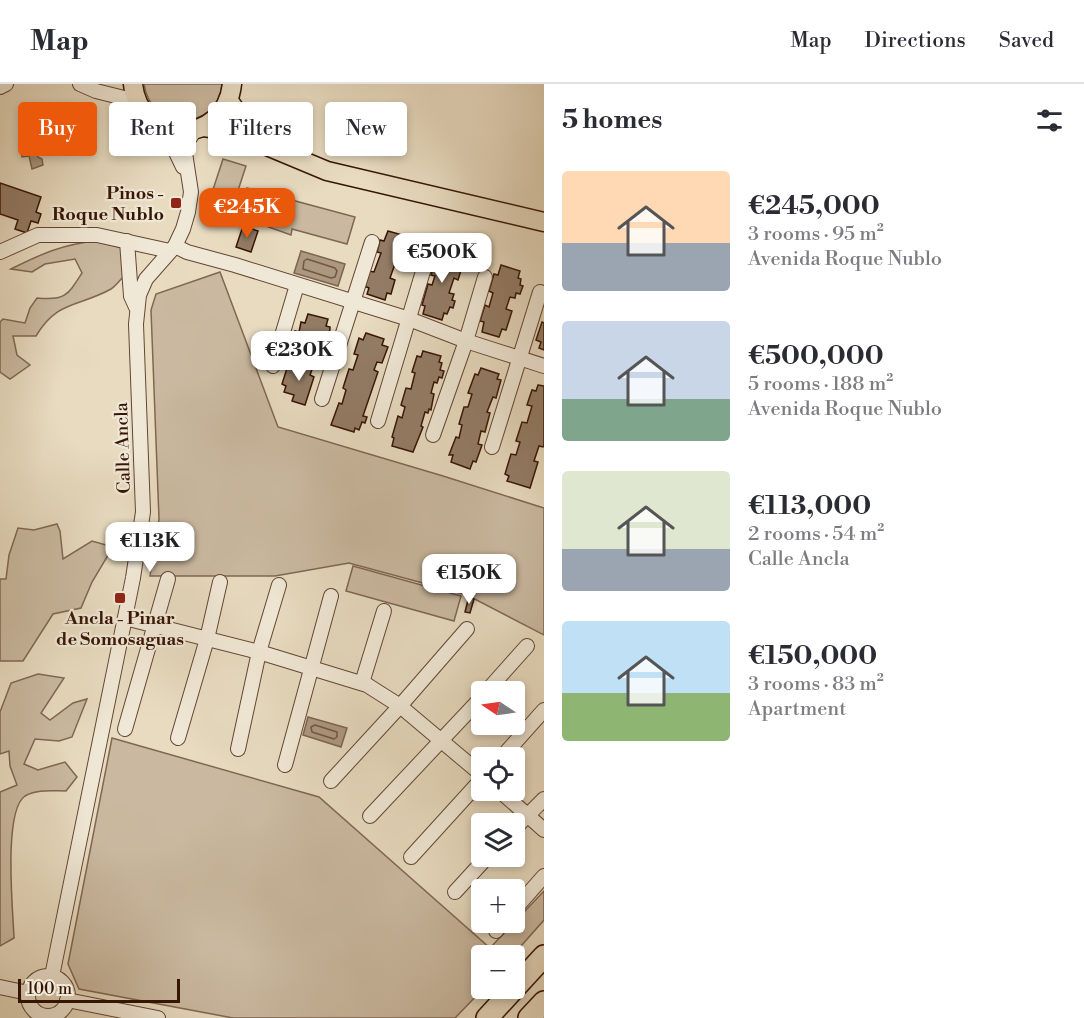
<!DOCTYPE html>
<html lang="en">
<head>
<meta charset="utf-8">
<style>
	:root { --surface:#fff; --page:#f2f2f3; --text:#2b2b33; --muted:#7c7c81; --line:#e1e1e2; --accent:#ea580c }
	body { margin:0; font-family:"Libre Bodoni",serif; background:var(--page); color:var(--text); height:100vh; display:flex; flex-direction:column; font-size:22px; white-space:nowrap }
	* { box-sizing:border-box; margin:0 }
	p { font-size:20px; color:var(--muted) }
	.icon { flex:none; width:33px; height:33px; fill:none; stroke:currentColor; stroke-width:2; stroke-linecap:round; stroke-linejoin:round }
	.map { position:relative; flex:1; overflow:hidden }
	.panel { display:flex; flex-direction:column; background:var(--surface); width:540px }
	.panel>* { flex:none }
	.hud { position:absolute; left:18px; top:18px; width:435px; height:54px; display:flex; gap:12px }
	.needle { width:39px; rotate:283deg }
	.fabs { position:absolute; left:471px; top:597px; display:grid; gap:12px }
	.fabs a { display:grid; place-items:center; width:54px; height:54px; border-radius:6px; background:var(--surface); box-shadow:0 3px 9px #0003; font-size:30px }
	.scale { position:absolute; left:18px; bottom:15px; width:162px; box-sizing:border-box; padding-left:6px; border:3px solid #371505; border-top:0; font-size:16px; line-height:21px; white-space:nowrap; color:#371505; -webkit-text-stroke:4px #f0e8d6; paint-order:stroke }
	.price { position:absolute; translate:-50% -51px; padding:0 14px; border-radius:12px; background:#fff; color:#222; font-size:20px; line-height:39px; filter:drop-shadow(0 2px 3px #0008) }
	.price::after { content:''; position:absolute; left:50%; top:36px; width:18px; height:14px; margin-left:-9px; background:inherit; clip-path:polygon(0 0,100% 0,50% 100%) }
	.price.on { background:var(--accent); color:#fff }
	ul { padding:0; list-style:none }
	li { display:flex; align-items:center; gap:18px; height:150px; padding:0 18px }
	li span { display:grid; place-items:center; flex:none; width:168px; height:120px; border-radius:6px; color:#555 }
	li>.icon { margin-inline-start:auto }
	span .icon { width:72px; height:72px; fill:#fffc; stroke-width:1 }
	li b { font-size:26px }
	h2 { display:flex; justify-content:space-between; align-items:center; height:72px; padding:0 18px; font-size:26px }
	.chip { padding:0 21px; border-radius:6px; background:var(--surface); box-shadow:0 3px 9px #0003; font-size:21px; line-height:54px }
	.chip.on { background:var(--accent); color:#fff }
	header { display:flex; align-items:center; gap:36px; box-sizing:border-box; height:84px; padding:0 30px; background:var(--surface); border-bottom:2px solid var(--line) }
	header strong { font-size:28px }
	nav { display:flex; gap:33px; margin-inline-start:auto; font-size:21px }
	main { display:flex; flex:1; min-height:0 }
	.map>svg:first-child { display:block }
	.green { fill:#cab9a0; stroke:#806752; stroke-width:1.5 }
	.water { fill:#ac9880; stroke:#7d644f; stroke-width:1.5 }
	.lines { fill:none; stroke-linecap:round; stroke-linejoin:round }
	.shore { stroke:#725642; stroke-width:1.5 }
	.building { fill:#937c66; stroke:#371505; stroke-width:1.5 }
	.minor-casing { stroke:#634634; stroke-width:16 }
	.major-casing { stroke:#371505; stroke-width:21 }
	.highway-casing { stroke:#371505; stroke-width:24 }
	.minor { stroke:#f0e8d6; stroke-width:14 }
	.major { stroke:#e8dbc0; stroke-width:18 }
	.highway { stroke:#e8dbc0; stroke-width:21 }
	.poi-dot { fill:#8f2418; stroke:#f0e8d6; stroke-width:2 }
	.labels { text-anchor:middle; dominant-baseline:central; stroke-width:4.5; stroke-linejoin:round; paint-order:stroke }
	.poi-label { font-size:18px; font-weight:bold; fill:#371505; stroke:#f0e8d6; text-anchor:end }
	.street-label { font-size:18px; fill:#371505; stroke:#f0e8d6 }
</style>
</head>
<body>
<header>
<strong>Map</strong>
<nav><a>Map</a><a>Directions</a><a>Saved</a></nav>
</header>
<main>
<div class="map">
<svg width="544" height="934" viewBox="0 0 544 934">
	<rect width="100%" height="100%" fill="#e8dbc0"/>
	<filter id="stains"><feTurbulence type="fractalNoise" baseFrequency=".00333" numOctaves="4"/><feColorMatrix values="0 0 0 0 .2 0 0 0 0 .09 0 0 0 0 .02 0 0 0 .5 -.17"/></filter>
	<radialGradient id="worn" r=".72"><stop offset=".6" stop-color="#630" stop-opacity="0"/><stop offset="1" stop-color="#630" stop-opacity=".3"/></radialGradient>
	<!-- green -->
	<g class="green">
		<path d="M 144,0 L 222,0 C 218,48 151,48 144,0 Z"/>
		<polygon points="223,75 246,82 229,134 206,127"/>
		<polygon points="247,104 355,133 347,160 292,145 291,151 238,132"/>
		<path d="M 97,157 L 122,164 L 124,192 C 120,196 116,202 111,205 C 79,223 57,216 36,252 L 13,252 L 17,271 L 30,281 L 10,295 L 0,288 L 0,238 L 3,235 L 25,239 L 30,224 L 37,214 C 65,217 68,211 82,189 L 75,175 L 45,180 L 32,188 L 11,185 C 41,170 63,160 97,157 Z"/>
		<polygon points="220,188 278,343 443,392 544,424 544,551 467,511 349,479 275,492 150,492 159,435 151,226 156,210"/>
		<polygon points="57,440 60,447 63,475 92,457 113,463 92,498 81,524 53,530 23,577 0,577 0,495 6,495 9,471 18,444 34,446"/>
		<polygon points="353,482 461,512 454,537 346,507"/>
		<path d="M 38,590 L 64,594 L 41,629 L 50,636 L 73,619 L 87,615 L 72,653 L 59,657 L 35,655 L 24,680 L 38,686 L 65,678 L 77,693 L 66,707 C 52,707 36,705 25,712 C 3,727 13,827 14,854 L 0,862 L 0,708 L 17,701 L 10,682 L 9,667 L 0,670 L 0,628 L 11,599 Z"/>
		<polygon points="112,654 319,713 490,864 544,807 544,836 513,871 482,872 483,905 455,934 233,934 79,905 68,880"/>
	</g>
	<!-- water -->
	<g class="water">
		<polygon points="35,62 38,73 42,75 43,81 32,85 29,72 22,73 21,67"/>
		<polygon points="301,167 345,180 338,202 294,189"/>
		<polygon points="308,633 347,644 341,663 303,651"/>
	</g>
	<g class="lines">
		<!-- shore -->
		<g class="shore">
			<polygon points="307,175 335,184 337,187 335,193 331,194 303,185 304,177"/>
			<polygon points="315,641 337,648 337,653 334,655 312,648 311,643"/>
		</g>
	</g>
	<!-- building -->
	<g class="building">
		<polygon points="0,99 41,113 36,128 41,130 38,139 31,137 27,149 15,145 18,136 0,130"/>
		<polygon points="243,142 258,147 251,168 236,163"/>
		<polygon points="388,147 409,153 405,164 409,165 407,172 403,170 400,178 396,177 390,194 395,196 391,210 387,209 385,216 367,210 369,204 364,202 369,187 374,188 381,169 377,168 380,156 384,157"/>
		<polygon points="444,165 462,170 459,179 463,180 458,196 454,194 449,209 454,210 452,216 455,217 453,224 450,223 447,230 444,229 442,236 423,230 425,222 422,221 428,200 432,201 435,192 431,191 433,185 430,184 433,174 437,175 439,171 442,171"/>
		<polygon points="501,181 520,187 518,194 521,195 520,201 523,202 520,210 516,209 515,214 510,213 506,225 512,227 506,246 502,245 499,253 482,248 484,238 480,237 485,221 489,223 493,209 489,207 494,190 498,191"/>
		<polygon points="308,230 328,235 326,242 330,243 329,257 325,258 324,263 319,262 317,268 296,262 298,257 293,256 295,247 299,248 301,238 305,239"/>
		<polygon points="542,238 544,239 544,266 539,264 541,258 536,256"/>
		<polygon points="366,249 384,255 382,261 388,263 382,279 377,278 374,286 378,288 363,332 367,333 365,339 362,338 359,346 355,344 354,348 331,341 339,319 342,320 346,306 343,304 349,285 353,286 358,271 354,270 359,254 363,256"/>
		<polygon points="423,267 441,272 439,278 442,279 440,286 444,287 442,294 439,293 437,299 434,298 431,309 434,310 431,326 429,325 428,329 425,328 421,342 423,343 413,368 392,362 394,354 392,353 398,332 402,334 405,323 401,321 406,304 411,305 415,289 412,288 417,272 421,273"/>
		<polygon points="294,277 313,283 310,291 314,293 305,321 292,317 294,311 284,308 286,302 282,300 288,281 292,283"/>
		<polygon points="481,284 499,290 497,295 501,296 496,314 493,313 487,328 490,329 485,348 481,347 478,360 482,361 476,378 473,377 470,385 451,378 453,371 449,371 456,353 459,354 462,341 459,340 464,323 468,323 472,310 468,309 475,290 478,291"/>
		<polygon points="538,301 544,302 544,361 543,363 539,362 534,377 538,378 530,404 507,397 509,392 505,390 511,370 516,371 520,358 516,357 522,338 527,339 532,322 527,321 532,306 536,307"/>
		<polygon points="469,512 474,515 470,529 465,528"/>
	</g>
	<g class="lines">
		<defs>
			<g id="minor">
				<polyline points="80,0 96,7 136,17"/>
				<polyline points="0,3 6,0"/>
				<polyline points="164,43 183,83"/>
				<polyline points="127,157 131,212 136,223"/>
				<polyline points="175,162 187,168 235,181 409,235 466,257 544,282"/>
				<polyline points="0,168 38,151 97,151 170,167"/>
				<polyline points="273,282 297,201"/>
				<polyline points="322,315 372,158"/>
				<polyline points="378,337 427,174"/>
				<polyline points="433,351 466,257 485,193"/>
				<polyline points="492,363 540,208"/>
				<polyline points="125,534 259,568 367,601 400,622 482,691"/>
				<polyline points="362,599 384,527"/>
				<polyline points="486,608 527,562"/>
				<polyline points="125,645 168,495"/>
				<polyline points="178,654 207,555 220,498"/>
				<polyline points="238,665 259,568 279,501"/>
				<polyline points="501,674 544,626"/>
				<polyline points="285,681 331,512"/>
				<polyline points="331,697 400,622 467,545"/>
				<polyline points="499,706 544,746"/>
				<polyline points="370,732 482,613"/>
				<polyline points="514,745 544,715"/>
				<polyline points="411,773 482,695"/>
				<polyline points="455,808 488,772"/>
				<polyline points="514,826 544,792"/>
				<polyline points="496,847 503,838"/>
				<polyline points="52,892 133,494 143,428 136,240 139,211 146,195 175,162 183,145 188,128 191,108 185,69 187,58 195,46"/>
				<circle cx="48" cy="912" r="20"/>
				<polyline points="0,903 28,909"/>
				<polyline points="67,916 158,934"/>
			</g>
			<g id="major">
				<path d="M 133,0 C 139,62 225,63 232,0"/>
				<polyline points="229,17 245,40 264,54"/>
				<polyline points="204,43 231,47 327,87 544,138"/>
			</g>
			<g id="highway">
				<polyline points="487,934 544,872"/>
				<polyline points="529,934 544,918"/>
			</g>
		</defs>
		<!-- minor casing -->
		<use href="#minor" class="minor-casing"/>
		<!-- major casing -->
		<use href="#major" class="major-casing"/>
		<!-- highway casing -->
		<use href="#highway" class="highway-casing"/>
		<!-- minor -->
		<use href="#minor" class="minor"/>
		<!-- major -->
		<use href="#major" class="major"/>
		<!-- highway -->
		<use href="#highway" class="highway"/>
	</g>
	<!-- markers -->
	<g class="poi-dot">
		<rect x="170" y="113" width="12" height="12" rx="3"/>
		<rect x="114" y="508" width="12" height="12" rx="3"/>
	</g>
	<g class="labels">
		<!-- poi labels -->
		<g class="poi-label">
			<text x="164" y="109">Pinos -<tspan x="164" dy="21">Roque Nublo</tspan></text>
			<text x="120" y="534" text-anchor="middle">Ancla - Pinar<tspan x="120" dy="21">de Somosaguas</tspan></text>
		</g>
		<!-- street labels -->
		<g class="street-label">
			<text transform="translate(123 364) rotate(-92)">Calle Ancla</text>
		</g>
	</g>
	<rect width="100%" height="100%" filter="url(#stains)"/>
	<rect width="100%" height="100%" fill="url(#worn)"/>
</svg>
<div class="fabs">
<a><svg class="needle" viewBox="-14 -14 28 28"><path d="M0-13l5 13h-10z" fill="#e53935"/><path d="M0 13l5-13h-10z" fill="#7c7c81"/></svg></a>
<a><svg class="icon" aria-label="locate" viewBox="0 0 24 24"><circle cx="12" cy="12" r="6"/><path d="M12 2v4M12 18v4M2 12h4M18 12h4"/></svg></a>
<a><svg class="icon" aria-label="layers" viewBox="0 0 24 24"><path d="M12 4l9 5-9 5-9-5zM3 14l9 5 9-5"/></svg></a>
<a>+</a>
<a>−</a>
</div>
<div class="scale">100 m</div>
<b class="price on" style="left:247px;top:155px">€245K</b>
<b class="price" style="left:442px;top:200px">€500K</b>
<b class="price" style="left:299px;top:298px">€230K</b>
<b class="price" style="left:150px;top:489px">€113K</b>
<b class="price" style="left:469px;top:521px">€150K</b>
<div class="hud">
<a class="chip on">Buy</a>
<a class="chip">Rent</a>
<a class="chip">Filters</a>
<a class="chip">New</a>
</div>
</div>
<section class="panel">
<h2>5 homes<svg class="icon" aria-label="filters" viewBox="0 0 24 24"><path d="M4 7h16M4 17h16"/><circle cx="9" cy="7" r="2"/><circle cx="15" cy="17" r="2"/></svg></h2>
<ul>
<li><span style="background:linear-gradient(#ffd9b3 60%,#9aa5b1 0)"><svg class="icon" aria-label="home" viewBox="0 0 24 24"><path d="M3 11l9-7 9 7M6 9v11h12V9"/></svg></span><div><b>€245,000</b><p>3 rooms · 95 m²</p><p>Avenida Roque Nublo</p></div></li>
<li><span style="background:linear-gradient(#c9d6e8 65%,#7fa58c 0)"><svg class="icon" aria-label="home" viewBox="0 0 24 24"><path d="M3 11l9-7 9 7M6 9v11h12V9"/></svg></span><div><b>€500,000</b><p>5 rooms · 188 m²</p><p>Avenida Roque Nublo</p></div></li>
<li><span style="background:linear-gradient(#dfe7d0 65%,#9aa5b1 0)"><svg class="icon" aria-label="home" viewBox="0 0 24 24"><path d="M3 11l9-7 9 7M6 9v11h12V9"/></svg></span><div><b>€113,000</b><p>2 rooms · 54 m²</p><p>Calle Ancla</p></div></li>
<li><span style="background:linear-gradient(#bfe0f5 60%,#8fb573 0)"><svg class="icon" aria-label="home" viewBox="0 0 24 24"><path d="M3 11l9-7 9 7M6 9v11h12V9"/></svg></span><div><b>€150,000</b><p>3 rooms · 83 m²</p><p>Apartment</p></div></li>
</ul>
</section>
</main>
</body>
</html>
